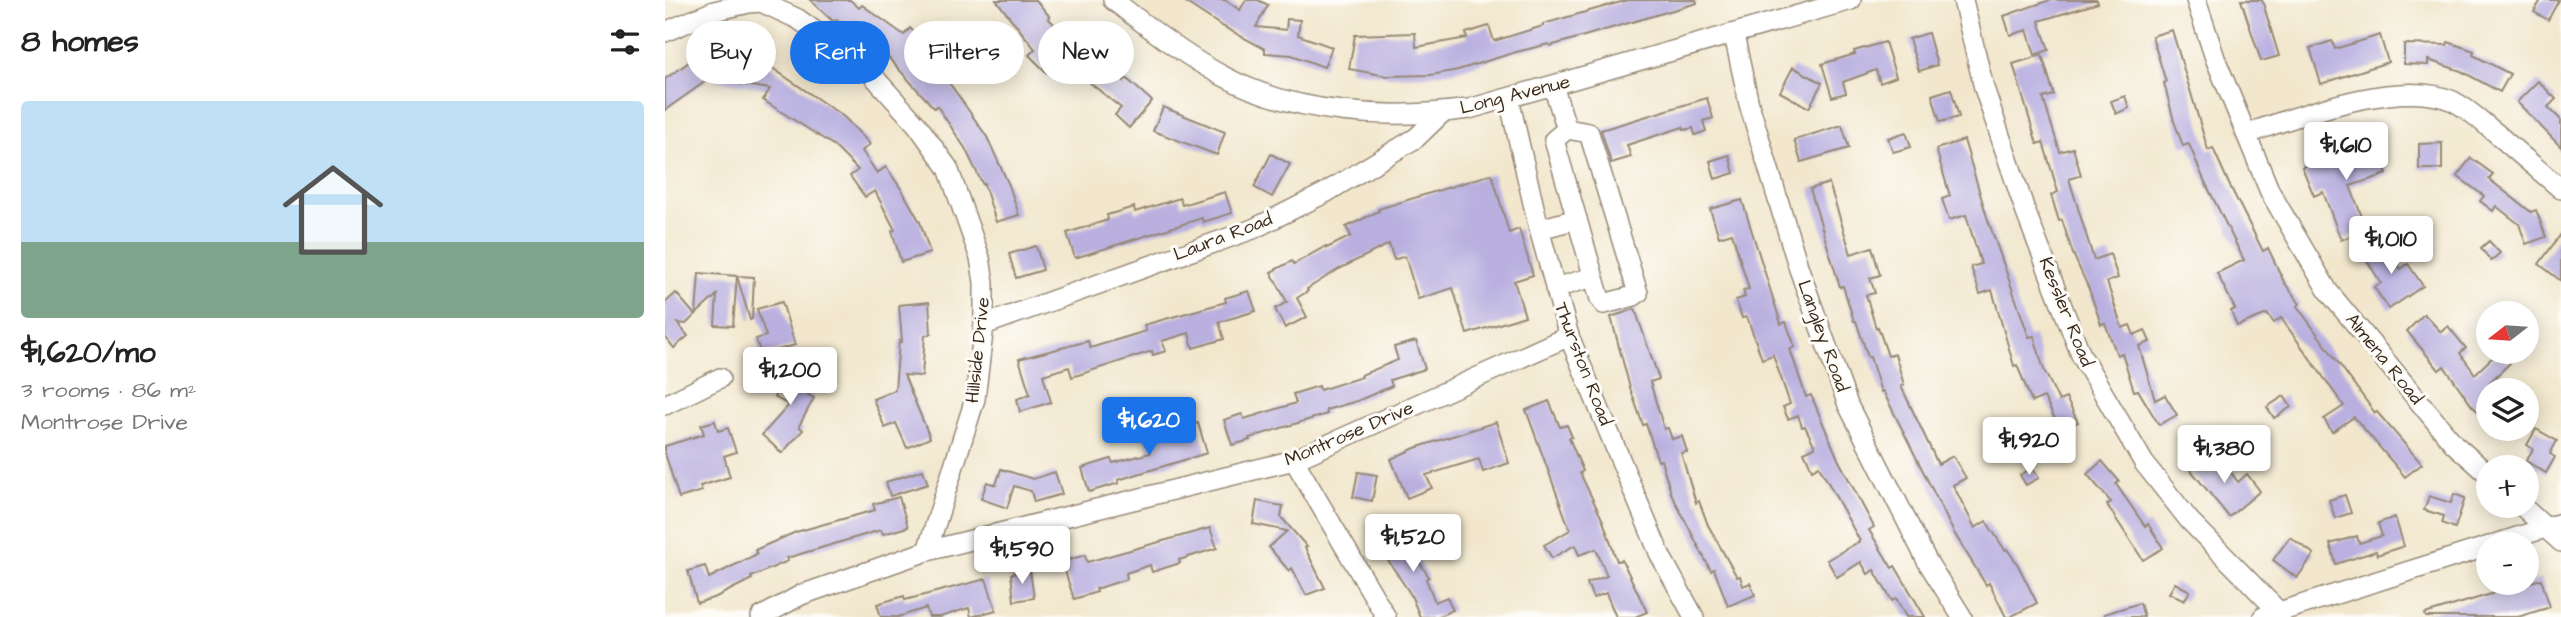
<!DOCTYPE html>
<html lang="en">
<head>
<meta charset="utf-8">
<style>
	:root { --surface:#fff; --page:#f2f2f2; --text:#222; --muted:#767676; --accent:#1a73e8 }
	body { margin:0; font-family:"Architects Daughter",sans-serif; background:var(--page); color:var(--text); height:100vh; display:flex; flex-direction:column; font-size:26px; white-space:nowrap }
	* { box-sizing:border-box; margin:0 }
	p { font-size:23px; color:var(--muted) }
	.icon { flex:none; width:38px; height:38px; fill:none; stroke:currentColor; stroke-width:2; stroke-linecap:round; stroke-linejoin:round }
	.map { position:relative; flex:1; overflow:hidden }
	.drawer { display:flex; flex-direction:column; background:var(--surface); width:665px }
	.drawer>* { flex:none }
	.banner { position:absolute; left:21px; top:21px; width:665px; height:63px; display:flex; gap:14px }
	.needle { width:46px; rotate:253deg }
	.controls { position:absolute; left:1811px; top:301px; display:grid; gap:14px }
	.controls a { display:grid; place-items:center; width:63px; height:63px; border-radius:50%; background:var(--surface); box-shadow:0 4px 18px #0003; font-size:35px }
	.price { position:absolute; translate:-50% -60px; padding:0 16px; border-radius:7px; background:#fff; color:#222; font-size:23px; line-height:46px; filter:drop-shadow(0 2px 4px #0008) }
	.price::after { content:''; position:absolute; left:50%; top:42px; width:21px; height:16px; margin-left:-10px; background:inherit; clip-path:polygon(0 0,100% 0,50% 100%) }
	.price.current { background:var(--accent); color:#fff }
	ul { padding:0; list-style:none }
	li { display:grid; align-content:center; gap:14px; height:371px; padding:0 21px }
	li span { display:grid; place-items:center; height:217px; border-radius:7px; color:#555 }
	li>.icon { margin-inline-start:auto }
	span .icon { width:126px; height:126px; fill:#fffc; stroke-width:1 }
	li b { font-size:30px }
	h2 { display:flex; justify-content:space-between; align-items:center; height:84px; padding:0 21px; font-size:30px }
	.tag { padding:0 24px; border-radius:32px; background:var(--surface); box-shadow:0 4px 18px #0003; font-size:24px; line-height:63px }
	.tag.current { background:var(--accent); color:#fff }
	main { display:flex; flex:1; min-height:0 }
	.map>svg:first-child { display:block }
	.building { fill:#b9b0e0 }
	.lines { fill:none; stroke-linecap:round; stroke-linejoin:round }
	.minor-casing { stroke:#968876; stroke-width:22 }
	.minor { stroke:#fff; stroke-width:19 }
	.labels { text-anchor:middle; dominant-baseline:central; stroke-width:6; stroke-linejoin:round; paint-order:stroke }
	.street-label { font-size:19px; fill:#3b2a1e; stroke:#fdfcf7 }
</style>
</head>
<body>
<main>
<section class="drawer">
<h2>8 homes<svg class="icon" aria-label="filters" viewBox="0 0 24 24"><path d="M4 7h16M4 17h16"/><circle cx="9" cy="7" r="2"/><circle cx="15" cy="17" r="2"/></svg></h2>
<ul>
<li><span style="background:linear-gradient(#bfe0f5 65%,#7fa58c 0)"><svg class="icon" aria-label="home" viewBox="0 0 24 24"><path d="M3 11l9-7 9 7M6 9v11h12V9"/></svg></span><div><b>$1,620/mo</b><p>3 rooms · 86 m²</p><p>Montrose Drive</p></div></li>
</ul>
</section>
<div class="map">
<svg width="1896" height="617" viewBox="0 0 1896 617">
	<rect width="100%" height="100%" fill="#fdfcf7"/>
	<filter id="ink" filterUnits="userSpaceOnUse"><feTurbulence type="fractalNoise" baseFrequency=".0143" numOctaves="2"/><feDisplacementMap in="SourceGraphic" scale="14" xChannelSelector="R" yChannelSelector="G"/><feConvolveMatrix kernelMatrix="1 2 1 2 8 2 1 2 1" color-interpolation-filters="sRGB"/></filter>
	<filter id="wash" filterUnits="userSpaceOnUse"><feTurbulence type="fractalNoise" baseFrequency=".00686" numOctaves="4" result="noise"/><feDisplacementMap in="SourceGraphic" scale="28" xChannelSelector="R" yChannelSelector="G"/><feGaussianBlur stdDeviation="1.57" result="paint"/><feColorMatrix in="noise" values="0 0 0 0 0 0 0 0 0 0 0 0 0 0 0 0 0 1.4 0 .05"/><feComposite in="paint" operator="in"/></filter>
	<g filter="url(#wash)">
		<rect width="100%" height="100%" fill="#f2e7cd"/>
		<g id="blocks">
			<!-- building -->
			<g class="building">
				<polygon points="145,0 185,0 194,8 197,5 239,35 245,28 266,50 261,55 288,88 322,137 344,185 354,215 331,222 319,184 318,185 300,148 272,106 269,108 221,55 172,19 169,22"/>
				<polygon points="331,0 371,0 385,17 383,18 409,45 382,73 364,55 370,49"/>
				<polygon points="517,0 560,0 575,10 581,0 593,0 603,5 591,27 621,30 622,19 635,20 633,35 667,47 659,67 627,55 600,53 600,49 555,25"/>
				<polygon points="963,0 1031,0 1032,3 885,46 884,44 851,52 793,70 766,75 722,76 684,69 690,35 750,33 751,47 802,38 801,33 824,26 829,41 878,26 878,24"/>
				<polygon points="1385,0 1432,0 1433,3 1374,21 1384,50 1370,55 1362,30 1345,35 1339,16"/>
				<polygon points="1576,0 1597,0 1614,56 1596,61"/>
				<polygon points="1876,0 1894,0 1883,20 1869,12"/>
				<polygon points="1507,30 1543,150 1548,148 1564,184 1598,251 1603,248 1619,282 1635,304 1632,306 1710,413 1712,412 1757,464 1740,477 1689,417 1667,432 1659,419 1679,406 1616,318 1609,323 1602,314 1572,326 1566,311 1570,309 1552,273 1579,260 1539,180 1524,144 1518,146 1509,121 1499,83 1501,82 1487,36"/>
				<polygon points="1263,33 1272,65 1254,71 1244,39"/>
				<polygon points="1715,35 1723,62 1656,84 1645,48 1667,41 1670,49"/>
				<polygon points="1220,42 1231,77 1215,83 1211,70 1178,82 1181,93 1167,97 1157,64 1190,54 1189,51"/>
				<polygon points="1783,42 1809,51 1808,55 1845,74 1835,92 1796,71 1763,60 1763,65 1739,64 1739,44 1782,45"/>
				<polygon points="53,55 103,63 103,65 179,117 205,144 197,151 212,173 221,167 237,190 255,222 265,253 236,262 227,231 230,230 210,191 200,197 185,176 193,170 168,145 98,100 105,89 49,80"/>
				<polygon points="1377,55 1389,95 1378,98 1395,152 1408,148 1416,175 1404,179 1429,260 1445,254 1453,278 1442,282 1457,328 1465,325 1469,335 1480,330 1485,342 1474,346 1490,400 1500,395 1512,415 1494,425 1473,390 1469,391 1457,353 1452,355 1440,323 1436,324 1424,289 1408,254 1397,220 1394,221 1386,195 1393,192 1378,142 1372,144 1348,64"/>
				<polygon points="27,60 41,81 0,110 0,79"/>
				<polygon points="435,60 459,81 461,78 487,101 464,128 450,115 456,108 419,78"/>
				<polygon points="1128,67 1157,83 1144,108 1115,92"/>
				<polygon points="1873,81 1891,99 1883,107 1896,120 1896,147 1852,102"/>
				<polygon points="1286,89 1294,117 1275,122 1267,95"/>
				<polygon points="1460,96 1464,108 1451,114 1446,101"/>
				<polygon points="1042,98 1048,118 1038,121 1041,131 1030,135 1028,128 1019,130 1018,127 962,145 966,157 946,163 936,130"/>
				<polygon points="498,107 560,132 552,155 488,131"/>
				<polygon points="1177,125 1184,148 1136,162 1129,140"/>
				<polygon points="1241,132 1246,147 1228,152 1223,138"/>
				<polygon points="1712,139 1722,174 1685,186 1702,230 1676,240 1658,192 1649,196 1637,167 1683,147"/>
				<polygon points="1299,140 1322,217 1364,337 1369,336 1379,370 1394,401 1401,398 1413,422 1396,431 1379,397 1367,402 1352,365 1349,366 1327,290 1315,294 1306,267 1316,264 1301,215 1284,220 1277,199 1285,196 1271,149"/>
				<polygon points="1777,143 1777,169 1754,169 1754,144"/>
				<polygon points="606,154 625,164 607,197 589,187"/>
				<polygon points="1064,155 1069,173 1050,179 1045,161"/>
				<polygon points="1806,158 1828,174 1824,179 1866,212 1871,210 1881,237 1861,244 1854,224 1831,206 1828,211 1815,201 1819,196 1792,176"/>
				<polygon points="827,174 844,233 854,229 868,275 849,281 860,316 802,334 788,288 753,299 740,256 729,260 724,244 674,269 642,289 643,291 632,298 642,317 620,328 610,309 622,302 606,272 627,261 629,264 661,246 662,248 686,236 681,227 714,211 713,209"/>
				<polygon points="1164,183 1186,254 1207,247 1215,275 1205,278 1210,293 1201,295 1211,328 1213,327 1223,356 1230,354 1239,385 1236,386 1273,464 1288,456 1301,478 1288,485 1310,528 1321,521 1340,550 1342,549 1353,565 1372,603 1345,617 1341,617 1324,583 1321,585 1288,531 1218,391 1216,392 1205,357 1203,357 1191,321 1189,321 1178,286 1175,287 1145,189"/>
				<polygon points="560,192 567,213 538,222 537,218 410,258 402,233 443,220 442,215 469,207 470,212 515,198 517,205"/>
				<polygon points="1077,200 1116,324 1121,322 1130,347 1125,349 1141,397 1146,395 1173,459 1209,527 1204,530 1227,568 1230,566 1260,617 1241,617 1231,598 1227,601 1209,570 1203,574 1196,562 1172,577 1162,560 1195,541 1154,466 1147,470 1139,452 1150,447 1140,426 1137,427 1133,415 1123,419 1118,407 1125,404 1108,355 1097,359 1082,317 1077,318 1071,300 1080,297 1078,290 1084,289 1067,233 1054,237 1045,209"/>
				<polygon points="1896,234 1896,281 1874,264"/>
				<polygon points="1718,241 1736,269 1743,264 1758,286 1724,309 1709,287 1716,283 1698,254"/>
				<polygon points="1824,241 1835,253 1826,261 1816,248"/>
				<polygon points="371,246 378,270 351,278 344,254"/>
				<polygon points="34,273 72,276 68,326 50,325 52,295 31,314"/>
				<polygon points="72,276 89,277 87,319 85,320"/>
				<polygon points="584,291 591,311 554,322 559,339 528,348 524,333 497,341 501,351 488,355 487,351 407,377 404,367 378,375 386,402 355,412 352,399 365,394 354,359 423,341 425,348 481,331 479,325 561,302 560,298"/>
				<polygon points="11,293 30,315 21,324 12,323 23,336 9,348 0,337 0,303"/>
				<polygon points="117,302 130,345 96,355 91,339 101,336 92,309"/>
				<polygon points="264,302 266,334 260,335 257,376 239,375 265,438 242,448 231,423 220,428 208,399 230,390 234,341 237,342 234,305"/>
				<polygon points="970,309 994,379 985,382 999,429 1003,428 1007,439 1017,436 1022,452 1016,453 1031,503 1034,501 1043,525 1072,577 1075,576 1078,586 1085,583 1090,595 1063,606 1049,569 1046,571 1006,493 996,460 993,461 981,424 978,425 965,388 946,317"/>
				<polygon points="1759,314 1776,332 1783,326 1801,348 1795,353 1810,374 1833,352 1845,363 1825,382 1834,390 1824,390 1824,421 1807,406 1779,366 1774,370 1742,331"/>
				<polygon points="751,341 760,369 725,380 727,386 692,401 661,410 662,414 584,438 585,440 567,445 559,420 577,414 579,419 631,403 628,394 654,386 655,390 697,377 696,375 733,360 729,347"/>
				<polygon points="115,362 149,381 142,394 149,398 134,426 138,430 117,453 97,435 124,405 109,397 118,380 108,375"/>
				<polygon points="1619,396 1626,407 1609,418 1602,407"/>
				<polygon points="884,401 895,427 902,425 907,437 904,438 918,471 915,473 938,521 952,561 957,560 982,612 970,617 951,617 941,593 928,598 922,583 942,576 931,549 914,555 910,545 887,558 879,545 905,530 861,410"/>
				<polygon points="50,421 53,431 63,428 71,452 59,456 65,477 35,486 37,491 14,498 0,453 0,446 39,434 36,425"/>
				<polygon points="831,422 844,463 818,472 814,459 761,475 767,488 742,498 726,459 750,448"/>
				<polygon points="533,423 542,453 453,480 454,483 424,492 417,468 446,459 448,463 485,453 479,432 492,429 494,435"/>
				<polygon points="1871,429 1892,441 1885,454 1890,457 1881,473 1861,461 1868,449 1862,445"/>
				<polygon points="1542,454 1551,467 1558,462 1573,482 1582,474 1595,491 1564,517 1524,468"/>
				<polygon points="1437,461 1454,481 1451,484 1480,526 1483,524 1498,548 1478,560 1442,505 1446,502 1422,474"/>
				<polygon points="1367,468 1374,478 1361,485 1355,475"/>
				<polygon points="336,469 368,479 390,472 397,494 369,502 366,491 349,486 342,508 316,499 322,482 331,485"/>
				<polygon points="258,470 263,484 225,496 221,482"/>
				<polygon points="693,472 712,475 707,501 688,497"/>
				<polygon points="1789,494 1800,498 1790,528 1777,523 1779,516 1759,510 1764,496 1786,503"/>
				<polygon points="1680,495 1686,513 1670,518 1664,500"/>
				<polygon points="234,497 243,527 218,534 216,530 122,558 123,561 86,577 87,579 51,597 32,603 23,571 40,566 44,578 92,554 90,550 131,532 210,510 208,504"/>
				<polygon points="592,501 618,506 616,517 642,547 640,548 660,588 641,595 627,568 624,571 604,547 622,531 588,524"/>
				<polygon points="1730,517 1739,546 1712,555 1711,551 1671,564 1665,544 1692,536 1694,543 1717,536 1713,523"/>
				<polygon points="545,528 552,548 514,560 515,563 487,572 485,565 461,573 462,579 431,589 432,592 409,599 397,562 420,555 422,562"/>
				<polygon points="746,528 751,545 744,547 764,577 761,579 770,602 782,597 788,610 772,617 755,617 746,595 721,557 715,538"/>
				<polygon points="1625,537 1649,554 1632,578 1608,560"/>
				<polygon points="365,571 369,598 349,601 346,574"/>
				<polygon points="321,579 331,610 306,617 304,608 275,617 264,617 261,608 233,617 216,617 212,604 239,596 240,600"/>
				<polygon points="1876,579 1885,607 1853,617 1761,617 1760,614"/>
				<polygon points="1510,583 1525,591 1519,601 1504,593"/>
				<polygon points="1475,603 1479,617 1440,617 1439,614"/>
			</g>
		</g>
	</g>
	<g filter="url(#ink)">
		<use href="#blocks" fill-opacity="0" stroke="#968876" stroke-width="2"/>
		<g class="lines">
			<defs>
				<g id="minor">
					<path d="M 448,0 C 483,27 520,56 558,76 C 631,115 724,120 804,109 L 1186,0"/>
					<polyline points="1298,0 1319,88 1361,213 1416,355 1479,463 1524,520 1614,612"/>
					<polyline points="1531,0 1550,58 1605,192 1663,291 1789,444 1824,475"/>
					<polyline points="0,32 49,11 84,3 96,2 133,19 201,68 253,126 283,168 315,258 319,282 319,325 310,399 262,551"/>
					<polyline points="1069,35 1084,104 1134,269 1183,405 1262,561 1297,617"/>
					<polyline points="888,86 902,129"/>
					<polyline points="844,99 874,229 904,336 995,555 1029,617"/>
					<polygon points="902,129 924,133 973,293 969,296 939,304 935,299 889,140"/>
					<path d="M 1581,134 C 1634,116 1735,77 1788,101 C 1804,109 1817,122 1831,133 C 1852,152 1874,170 1896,189"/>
					<polyline points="874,229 912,219"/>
					<polyline points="890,288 928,277"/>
					<polyline points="319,325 588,229 660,193 751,138 778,112"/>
					<polyline points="0,405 55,378"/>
					<polyline points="629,460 721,617"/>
					<polyline points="1857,506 1896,542"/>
					<polyline points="1830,544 1896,523"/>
					<polyline points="96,617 136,595 262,551 629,460 904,336"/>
					<polyline points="1598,617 1824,546"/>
				</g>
			</defs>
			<!-- minor casing -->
			<use href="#minor" class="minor-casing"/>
			<!-- minor -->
			<use href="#minor" class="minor"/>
		</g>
	</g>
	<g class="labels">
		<!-- street labels -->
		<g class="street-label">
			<text transform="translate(850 95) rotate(-14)">Long Avenue</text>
			<text transform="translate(558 237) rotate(-21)">Laura Road</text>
			<text transform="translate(1401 312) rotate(68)">Kessler Road</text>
			<text transform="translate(1158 336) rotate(70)">Langley Road</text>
			<text transform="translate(313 350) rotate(-84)">Hillside Drive</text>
			<text transform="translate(1719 359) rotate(51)">Almena Road</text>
			<text transform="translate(918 364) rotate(69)">Thurston Road</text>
			<text transform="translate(684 434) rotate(-23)">Montrose Drive</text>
		</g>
	</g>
</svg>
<div class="controls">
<a><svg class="needle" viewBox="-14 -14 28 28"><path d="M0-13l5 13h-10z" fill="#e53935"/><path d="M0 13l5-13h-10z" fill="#767676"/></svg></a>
<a><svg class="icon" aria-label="layers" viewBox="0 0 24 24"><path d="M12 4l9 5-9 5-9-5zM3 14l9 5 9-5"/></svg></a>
<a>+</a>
<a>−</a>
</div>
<b class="price" style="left:1681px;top:182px">$1,610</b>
<b class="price" style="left:1726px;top:276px">$1,010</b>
<b class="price" style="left:125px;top:407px">$1,200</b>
<b class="price current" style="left:484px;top:457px">$1,620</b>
<b class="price" style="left:1364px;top:477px">$1,920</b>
<b class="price" style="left:1559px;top:485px">$1,380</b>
<b class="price" style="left:748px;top:574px">$1,520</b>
<b class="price" style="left:357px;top:586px">$1,590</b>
<div class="banner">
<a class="tag">Buy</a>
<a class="tag current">Rent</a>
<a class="tag">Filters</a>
<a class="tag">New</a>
</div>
</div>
</main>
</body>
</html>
